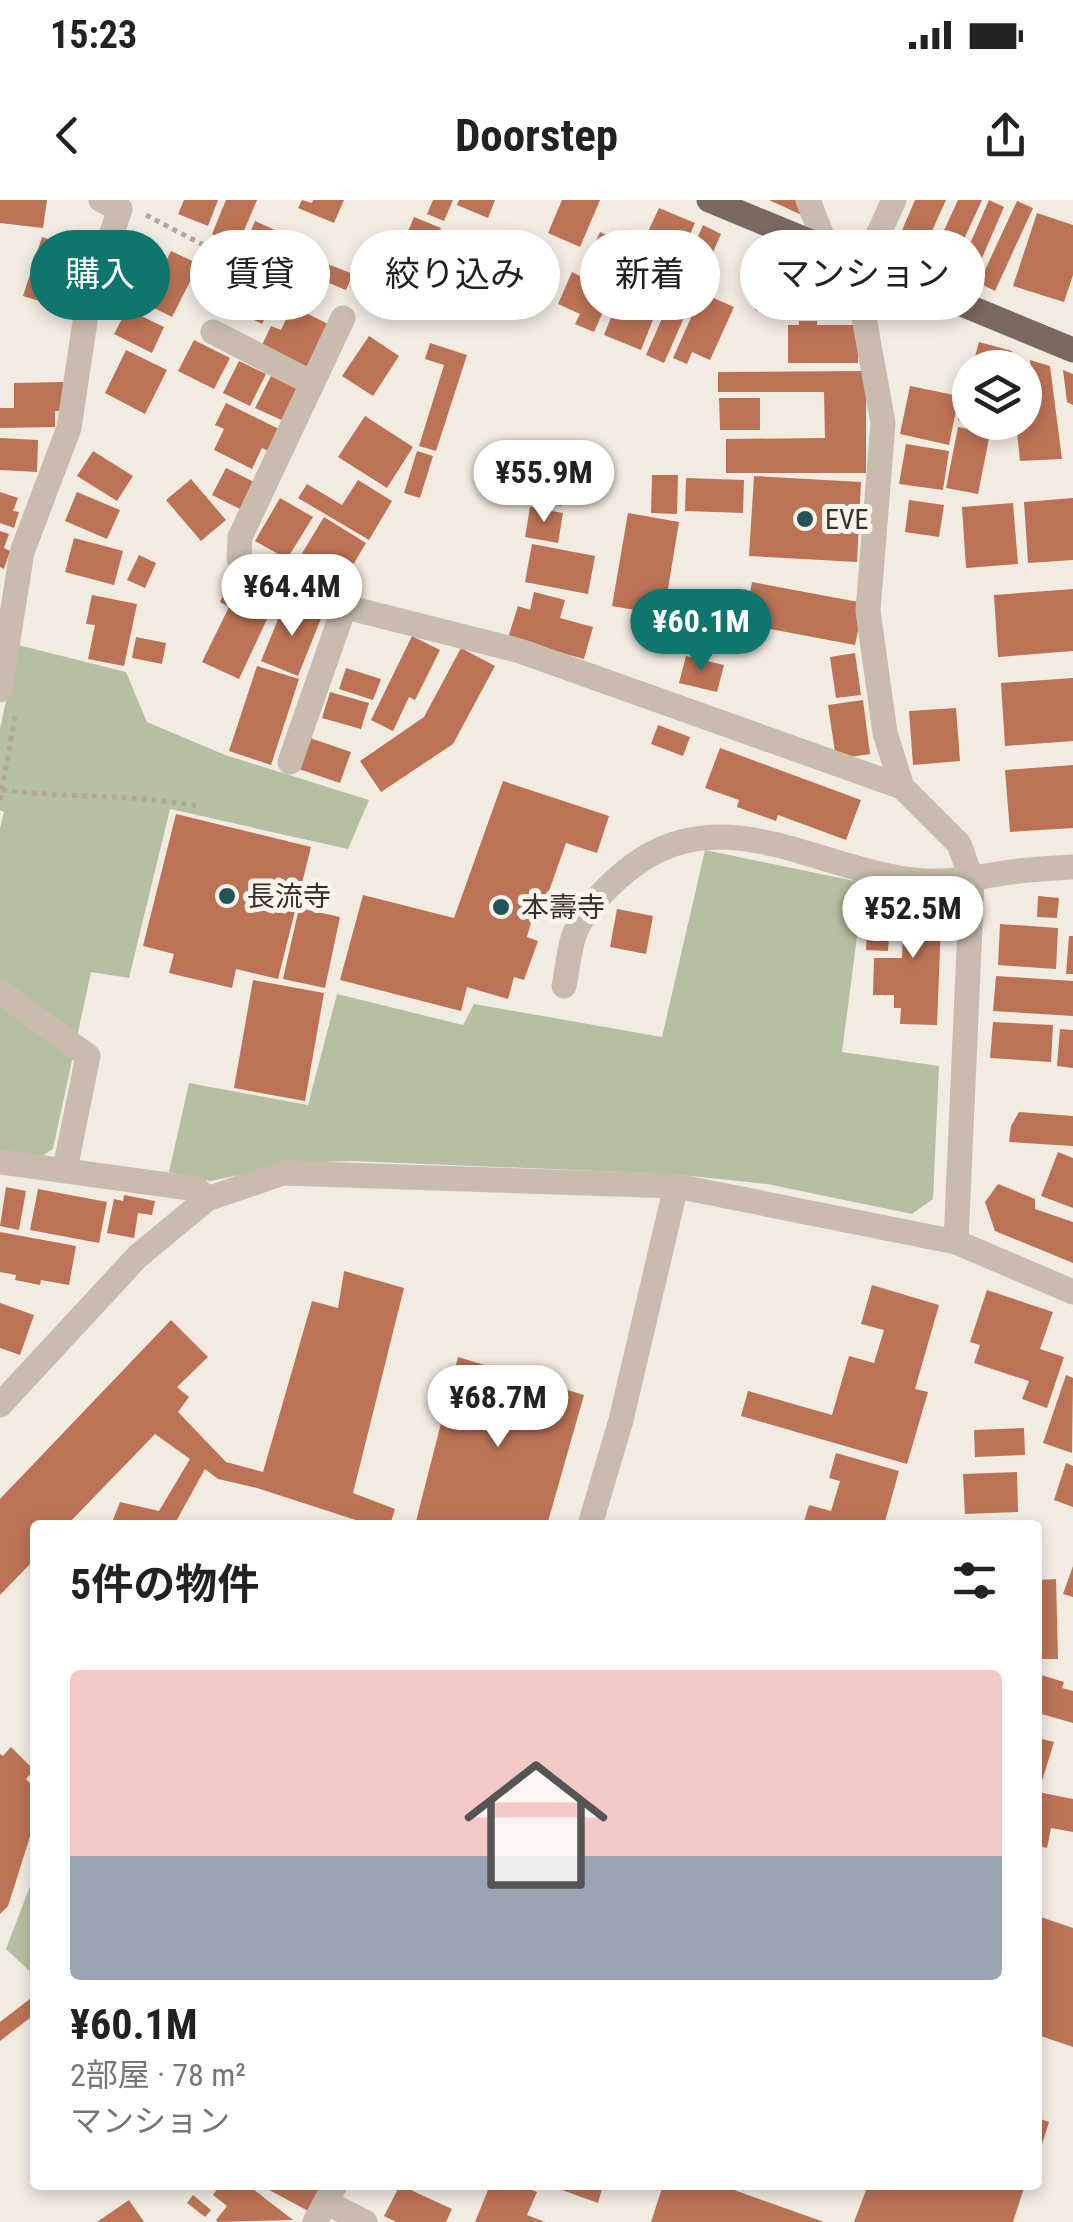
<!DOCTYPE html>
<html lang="ja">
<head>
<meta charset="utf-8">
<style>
	:root { --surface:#fff; --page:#f6f6f6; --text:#222; --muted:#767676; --line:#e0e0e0; --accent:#0f766e }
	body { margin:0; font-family:"Roboto Condensed","Noto Sans JP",sans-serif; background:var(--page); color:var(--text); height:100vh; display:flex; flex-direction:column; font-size:38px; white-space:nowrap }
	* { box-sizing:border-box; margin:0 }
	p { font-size:32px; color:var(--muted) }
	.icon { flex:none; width:55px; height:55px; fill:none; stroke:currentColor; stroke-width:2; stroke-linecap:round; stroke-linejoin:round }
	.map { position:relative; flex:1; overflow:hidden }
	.panel { position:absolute; left:30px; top:1320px; width:1012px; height:670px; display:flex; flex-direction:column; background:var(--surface); border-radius:10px; box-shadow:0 5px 15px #0003 }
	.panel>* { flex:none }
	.top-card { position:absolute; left:30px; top:30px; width:1015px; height:90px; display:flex; gap:20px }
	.fabs { position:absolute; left:952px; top:150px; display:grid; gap:20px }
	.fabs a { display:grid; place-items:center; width:90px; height:90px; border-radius:50%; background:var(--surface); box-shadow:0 5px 15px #0003; font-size:50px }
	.price { position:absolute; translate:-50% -85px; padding:0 22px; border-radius:35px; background:#fff; color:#222; font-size:32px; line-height:65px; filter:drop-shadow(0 2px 5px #0008) }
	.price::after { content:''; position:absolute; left:50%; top:60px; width:30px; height:22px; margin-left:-15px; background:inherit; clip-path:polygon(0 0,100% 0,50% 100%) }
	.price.active { background:var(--accent); color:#fff }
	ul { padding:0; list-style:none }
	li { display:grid; align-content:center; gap:20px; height:530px; padding:0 40px }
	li+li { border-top:2px solid var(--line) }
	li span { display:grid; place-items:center; height:310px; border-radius:10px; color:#555 }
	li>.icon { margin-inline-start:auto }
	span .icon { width:180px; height:180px; fill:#fffc; stroke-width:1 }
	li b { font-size:42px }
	h2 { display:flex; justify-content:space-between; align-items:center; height:120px; padding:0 40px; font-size:42px }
	.tag { padding:0 35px; border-radius:45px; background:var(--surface); box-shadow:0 5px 15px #0003; font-size:35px; line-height:90px }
	.tag.active { background:var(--accent); color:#fff }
	.status { display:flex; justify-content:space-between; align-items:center; height:70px; padding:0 50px; background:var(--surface); direction:ltr }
	.status svg { height:28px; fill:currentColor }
	header { display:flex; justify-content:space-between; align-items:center; height:130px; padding:0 40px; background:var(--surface); font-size:45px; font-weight:700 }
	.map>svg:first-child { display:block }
	.green { fill:#b5c0a2 }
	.building { fill:#bc7355 }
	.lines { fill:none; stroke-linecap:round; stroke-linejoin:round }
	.path { stroke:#b5a698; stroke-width:5; stroke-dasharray:5 5; stroke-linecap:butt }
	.minor { stroke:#c9bcae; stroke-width:25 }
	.major { stroke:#79695e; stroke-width:25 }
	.poi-dot { fill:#245257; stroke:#f9f5ee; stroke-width:4 }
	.labels { text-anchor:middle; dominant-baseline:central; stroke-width:10; stroke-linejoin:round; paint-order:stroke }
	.poi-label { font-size:28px; fill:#39302c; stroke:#f9f5ee; text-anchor:start }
</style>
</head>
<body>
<div class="status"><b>15:23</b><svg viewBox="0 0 49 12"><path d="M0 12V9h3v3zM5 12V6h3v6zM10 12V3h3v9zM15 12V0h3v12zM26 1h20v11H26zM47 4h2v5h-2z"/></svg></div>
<header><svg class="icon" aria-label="back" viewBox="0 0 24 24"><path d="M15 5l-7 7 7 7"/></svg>Doorstep<svg class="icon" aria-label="share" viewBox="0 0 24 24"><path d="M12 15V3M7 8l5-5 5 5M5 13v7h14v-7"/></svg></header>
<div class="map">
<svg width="1073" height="2022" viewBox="0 0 1073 2022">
	<rect width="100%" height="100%" fill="#f2ebe2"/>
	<!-- green -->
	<g class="green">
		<polygon points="18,445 126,472 147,522 225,555 369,600 348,649 170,609 129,778 91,772 53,949 39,958 0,952 0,628 4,612 0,610 0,529"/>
		<polygon points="705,650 864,683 842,852 939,866 933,999 912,1014 767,984 672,974 352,961 297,963 210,981 169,972 189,883 308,905 337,794 463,825 474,804 662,837"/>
		<polygon points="35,1673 35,1776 6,1749"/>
	</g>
	<!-- building -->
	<g class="building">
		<polygon points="0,0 47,0 43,28 0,23"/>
		<polygon points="184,0 218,0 208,26 178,14"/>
		<polygon points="226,0 257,0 238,45 212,34"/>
		<polygon points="302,0 312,3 313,0 344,0 334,23 298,8"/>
		<polygon points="433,0 453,0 444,21 427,14"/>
		<polygon points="459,0 495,0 488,18 457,5"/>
		<polygon points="562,0 600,0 580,47 548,33"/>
		<polygon points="769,0 798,0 808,18"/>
		<polygon points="915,0 946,0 918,62 893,51"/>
		<polygon points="958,0 982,0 948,74 928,65"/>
		<polygon points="989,0 1004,7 972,81 957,74"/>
		<polygon points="1017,1 1033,8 995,91 979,83"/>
		<polygon points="659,8 695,23 670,80 642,68 648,55 639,51"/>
		<polygon points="1037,13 1073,25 1073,75 1064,102 1013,86"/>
		<polygon points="414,17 441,28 430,56 402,45"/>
		<polygon points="255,21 275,30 263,59 243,51"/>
		<polygon points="703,25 721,34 664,163 646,155"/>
		<polygon points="510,30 542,43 520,98 481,82 491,57 498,60"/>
		<polygon points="600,32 632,46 594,132 575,124 580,114 558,104 572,72 580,76"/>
		<polygon points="68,34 88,40 85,50 92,53 73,111 23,96 42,37 64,44"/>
		<polygon points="448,41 480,54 471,76 439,63"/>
		<polygon points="280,45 353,74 346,90 273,60"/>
		<polygon points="171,51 199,64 172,117 134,98 156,53 167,59"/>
		<polygon points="773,59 840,82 832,106 808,98 802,112 780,104 775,118 755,110"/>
		<polygon points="204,64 218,71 209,91 195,84"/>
		<polygon points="630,70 642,75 626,114 640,120 647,103 658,107 641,150 604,135"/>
		<polygon points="224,72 275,98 262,124 211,98"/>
		<polygon points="702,93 734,107 710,160 692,152 687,164 673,158"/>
		<polygon points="292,106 332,126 311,169 262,145 271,126 281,130"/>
		<polygon points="127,109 164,127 152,153 114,134"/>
		<polygon points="799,121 817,121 817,125 859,125 858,163 788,163 788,125 799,125"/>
		<polygon points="369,136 399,156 373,196 342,176"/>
		<polygon points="194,140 230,158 214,189 178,171"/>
		<polygon points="979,142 1012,151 1008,168 972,168"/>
		<polygon points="430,143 467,155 436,251 419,246 444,165 425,159"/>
		<polygon points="126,150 167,170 145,214 105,193"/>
		<polygon points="1030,160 1050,166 1062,259 1020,261 1016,222 1025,222 1025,205 1035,204"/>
		<polygon points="239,161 266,174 250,206 223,193"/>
		<polygon points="1063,170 1073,174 1073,205 1067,202"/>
		<polygon points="866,171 866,273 726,273 726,239 825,238 824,192 718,192 718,172"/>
		<polygon points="271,176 299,190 284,221 255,208"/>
		<polygon points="969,180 970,222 992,222 990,229 958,220"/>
		<polygon points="63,182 63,211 55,211 55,227 0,228 0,208 14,208 14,183"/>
		<polygon points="910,186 959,196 949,245 900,234"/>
		<polygon points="719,198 760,198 760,230 720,230"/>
		<polygon points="226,203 281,230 270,252 262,248 252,269 214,250 224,229 215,225"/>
		<polygon points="365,216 413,247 387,288 338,257"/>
		<polygon points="958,227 990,233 978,294 946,288"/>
		<polygon points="0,238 38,240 37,272 0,270"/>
		<polygon points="906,244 949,251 943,290 899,284"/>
		<polygon points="93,251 133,276 117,301 77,276"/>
		<polygon points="417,251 433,256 420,298 404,293"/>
		<polygon points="226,268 254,282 240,309 212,295"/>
		<polygon points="535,272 567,280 561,306 528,299"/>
		<polygon points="652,275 678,275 677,314 651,313"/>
		<polygon points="754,276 861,282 857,362 749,356"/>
		<polygon points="686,278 744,280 743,313 685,311"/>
		<polygon points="191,279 226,320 201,341 166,300"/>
		<polygon points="358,280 392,301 369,340 298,298 307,284 342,305"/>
		<polygon points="0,292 18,298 13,311 19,312 14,328 0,323"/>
		<polygon points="77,292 120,310 107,339 65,321"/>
		<polygon points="280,298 313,317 287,359 255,341"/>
		<polygon points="1073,298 1073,360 1028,363 1024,302"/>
		<polygon points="909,300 944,305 939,337 905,332"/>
		<polygon points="1013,303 1018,364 966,368 962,307"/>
		<polygon points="530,307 563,313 558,343 525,337"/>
		<polygon points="628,313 679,322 665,407 696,411 691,439 648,432 650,419 634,416 635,410 612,406"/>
		<polygon points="324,317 366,343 344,380 333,373 327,383 295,365"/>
		<polygon points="0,331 9,334 4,348 10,351 4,369 0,367"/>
		<polygon points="74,338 123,351 114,385 65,372"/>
		<polygon points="532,344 595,356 588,394 525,382"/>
		<polygon points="139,355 156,363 145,388 127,380"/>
		<polygon points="230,381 276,400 239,479 202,462 229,407 220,402"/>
		<polygon points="752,382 864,403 855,445 744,424"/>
		<polygon points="1073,389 1073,451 998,457 994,395"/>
		<polygon points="534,392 565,400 560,418 593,427 584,459 508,438 518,406 530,410"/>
		<polygon points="92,395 137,404 124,466 88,459 95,425 86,424"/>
		<polygon points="285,402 322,416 298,476 261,461"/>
		<polygon points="412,436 440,450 415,500 409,497 393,531 371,520"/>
		<polygon points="136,437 166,443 162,464 132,458"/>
		<polygon points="461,448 495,466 453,544 381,592 360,561 424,517"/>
		<polygon points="855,453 861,495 836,498 830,457"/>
		<polygon points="686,456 724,465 717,492 679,483"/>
		<polygon points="257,466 299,479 271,565 229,551"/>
		<polygon points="346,468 381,479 373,500 339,489"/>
		<polygon points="1073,478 1073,541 1005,546 1001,483"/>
		<polygon points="330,492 369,503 361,529 322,518"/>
		<polygon points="863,500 870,554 836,559 828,505"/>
		<polygon points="956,508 960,561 913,565 909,511"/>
		<polygon points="658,525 690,537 683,556 651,544"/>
		<polygon points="307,537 351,552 340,583 296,568"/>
		<polygon points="720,548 861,600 846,640 778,615 776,621 737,607 739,600 705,588"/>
		<polygon points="1073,565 1073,628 1010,632 1005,570"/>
		<polygon points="503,581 609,616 597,653 566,643 538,722 532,719 527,737 538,741 524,780 514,777 508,799 467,787 461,811 340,780 363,695 454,718"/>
		<polygon points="176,614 311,647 278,779 236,769 232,788 169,773 174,754 143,746"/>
		<polygon points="882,696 942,698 937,825 900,824 901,808 894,808 894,795 873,795 874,758 902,758 904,711 881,710"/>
		<polygon points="1038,696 1059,698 1057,718 1037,717"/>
		<polygon points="299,708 340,717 325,788 283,779"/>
		<polygon points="617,709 653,716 646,754 610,747"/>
		<polygon points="868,717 890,718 888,751 866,750"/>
		<polygon points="1000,724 1058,728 1056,769 998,765"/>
		<polygon points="1069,736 1073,736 1073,774 1066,774"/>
		<polygon points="996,776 1073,781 1073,816 993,811"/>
		<polygon points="253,780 324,793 305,901 234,888"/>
		<polygon points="993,822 1053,825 1051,862 990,858"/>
		<polygon points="1060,829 1073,830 1073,868 1057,866"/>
		<polygon points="1019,912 1073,916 1073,946 1009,942 1011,926"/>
		<polygon points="1058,952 1073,958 1073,1008 1041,996"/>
		<polygon points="998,984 1035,999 1035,1009 1073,1022 1073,1063 995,1031 985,1002"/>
		<polygon points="6,987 26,991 19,1030 0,1026"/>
		<polygon points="38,989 107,1002 99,1043 30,1030"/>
		<polygon points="124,995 155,1001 152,1015 138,1013 134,1038 107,1033 114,999 123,1001"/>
		<polygon points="0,1032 76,1046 69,1085 41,1080 40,1085 15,1080 16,1075 0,1072"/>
		<polygon points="344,1071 404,1088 353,1293 395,1309 390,1325 371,1325 257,1288 218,1279 205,1269 174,1325 111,1325 120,1302 159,1311 190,1259 155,1234 67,1325 35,1325 35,1359 0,1395 0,1299 171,1120 208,1157 177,1187 189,1197 178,1212 226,1262 263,1272 312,1101 338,1108"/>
		<polygon points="872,1085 939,1105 915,1189 928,1192 907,1264 741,1216 748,1191 832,1215 849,1156 874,1163 884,1130 861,1124"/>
		<polygon points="987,1090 1053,1112 1040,1149 1064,1157 1047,1208 1022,1199 1029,1181 974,1163 980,1145 970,1142"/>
		<polygon points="0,1103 34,1115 20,1155 0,1148"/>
		<polygon points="458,1157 584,1195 547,1325 415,1325"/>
		<polygon points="1066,1175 1073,1178 1072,1253 1043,1243"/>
		<polygon points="1024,1228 1025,1255 975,1257 974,1230"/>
		<polygon points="836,1253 899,1271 884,1325 803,1325 809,1305 831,1311 840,1281 829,1278"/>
		<polygon points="1066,1263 1073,1266 1073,1307 1054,1300"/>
		<polygon points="1017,1272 1018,1312 965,1314 963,1274"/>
		<polygon points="1073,1366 1073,1397 1063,1394"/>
		<polygon points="1056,1379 1058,1459 1038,1459 1038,1380"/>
		<polygon points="1038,1474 1064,1482 1062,1488 1073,1491 1073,1523 1038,1513"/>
		<polygon points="1038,1538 1054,1542 1042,1581 1038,1579"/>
		<polygon points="11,1547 34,1570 26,1579 35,1588 35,1621 8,1706 0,1714 0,1554 3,1556"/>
		<polygon points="1038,1592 1073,1599 1073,1632 1051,1628 1047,1648 1038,1646"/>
		<polygon points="1038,1716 1073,1728 1073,1847 1038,1835"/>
		<polygon points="35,1795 35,1814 0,1841 0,1822"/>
		<polygon points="1038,1918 1049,1922 1038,1957"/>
		<polygon points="220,1985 248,1985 293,2020 218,2022 216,2020 227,2006 213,1995"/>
		<polygon points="260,1985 314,1985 322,1990 310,2012"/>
		<polygon points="400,1985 452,2009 446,2022 396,2022 384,2016"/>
		<polygon points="490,1985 518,1985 537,1992 527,2015 545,2022 475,2022"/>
		<polygon points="548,1985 603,1985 598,2003"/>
		<polygon points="663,1985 720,1985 824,2022 651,2022"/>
		<polygon points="868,1985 1025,1985 1013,2022 854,2022"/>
		<polygon points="193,1995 211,2010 205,2017 187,2003"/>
		<polygon points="129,2000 144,2022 97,2022"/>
	</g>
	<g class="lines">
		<!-- path -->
		<g class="path">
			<polyline points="146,15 318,105"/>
			<path d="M 2,590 C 68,598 133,594 198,606"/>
			<polyline points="0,600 16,511"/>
		</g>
		<!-- minor -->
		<g class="minor">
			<polyline points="808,0 828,51"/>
			<polyline points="894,0 865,63 863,112 883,223 868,411 885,533 902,587"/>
			<polyline points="343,118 240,337 239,359 249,370 286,392 520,451 902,587 959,644 972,680 956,1042"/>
			<polyline points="213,132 312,183"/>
			<polyline points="0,490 22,352 69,228 88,102 120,9 101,0"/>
			<polyline points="290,562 344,408"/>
			<path d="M 564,786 C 568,767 569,743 578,726 C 588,705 616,678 634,665 C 724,599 817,669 913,680 C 950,685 984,675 1019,671 C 1037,669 1055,668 1073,667"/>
			<polyline points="0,792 88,856 65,969"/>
			<polyline points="0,962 197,989 207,999"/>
			<polyline points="0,1205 138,1056 207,999 283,973 676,986 956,1042 1073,1092"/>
			<polyline points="590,1325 621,1220 676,986"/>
			<polyline points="326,2002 365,2022"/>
			<polyline points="315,2022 335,1985"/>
		</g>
		<!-- major -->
		<polyline class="major" points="709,0 1073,150"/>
	</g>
	<!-- markers -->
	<g class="poi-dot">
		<circle cx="805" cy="319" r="10"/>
		<circle cx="227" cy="696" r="10"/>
		<circle cx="501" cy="707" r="10"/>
	</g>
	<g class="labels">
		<!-- poi labels -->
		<g class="poi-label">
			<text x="825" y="319">EVE</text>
			<text x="247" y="696">長流寺</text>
			<text x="521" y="707">本壽寺</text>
		</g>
	</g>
</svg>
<div class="fabs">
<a><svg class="icon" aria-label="layers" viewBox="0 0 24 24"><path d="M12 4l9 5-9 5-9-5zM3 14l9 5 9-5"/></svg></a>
</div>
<b class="price" style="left:544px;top:325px">¥55.9M</b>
<b class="price" style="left:292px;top:439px">¥64.4M</b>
<b class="price active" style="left:701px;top:474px">¥60.1M</b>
<b class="price" style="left:913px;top:761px">¥52.5M</b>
<b class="price" style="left:498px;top:1250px">¥68.7M</b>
<div class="top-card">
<a class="tag active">購入</a>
<a class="tag">賃貸</a>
<a class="tag">絞り込み</a>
<a class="tag">新着</a>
<a class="tag">マンション</a>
</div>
<section class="panel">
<h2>5件の物件<svg class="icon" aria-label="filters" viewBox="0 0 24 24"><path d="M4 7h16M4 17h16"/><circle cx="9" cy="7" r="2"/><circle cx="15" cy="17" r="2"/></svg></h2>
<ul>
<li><span style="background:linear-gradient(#f6c9c9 60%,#9aa5b1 0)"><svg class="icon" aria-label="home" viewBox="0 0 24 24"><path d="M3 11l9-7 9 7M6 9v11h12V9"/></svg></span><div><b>¥60.1M</b><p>2部屋 · 78 m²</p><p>マンション</p></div></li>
</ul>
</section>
</div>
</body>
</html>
